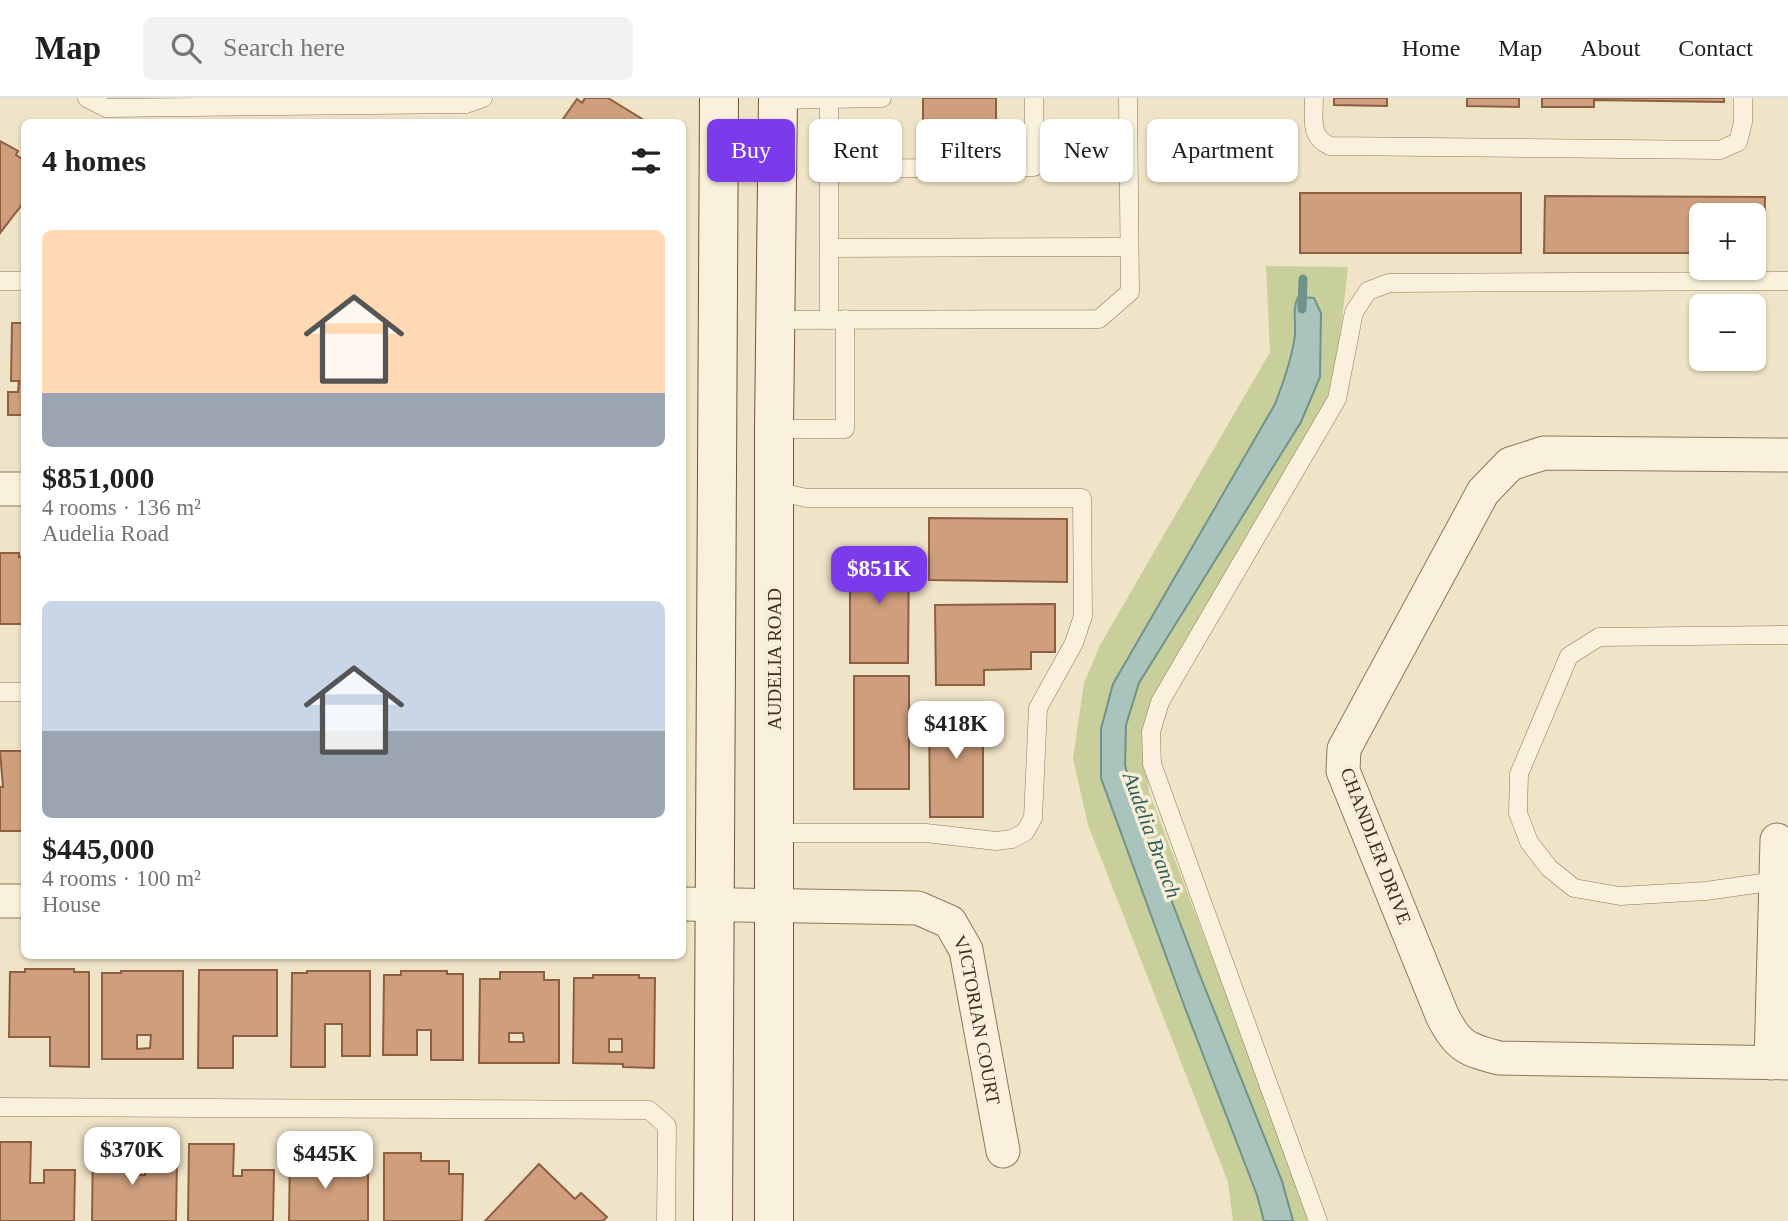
<!DOCTYPE html>
<html lang="en">
<head>
<meta charset="utf-8">
<style>
	:root { --surface:#fff; --page:#f2f2f2; --text:#202124; --muted:#757577; --line:#e0e0e0; --accent:#7c3aed }
	body { margin:0; font-family:Georgia,serif; background:var(--page); color:var(--text); height:100vh; display:flex; flex-direction:column; font-size:26px; white-space:nowrap }
	* { box-sizing:border-box; margin:0 }
	p { font-size:23px; color:var(--muted) }
	.icon { flex:none; width:38px; height:38px; fill:none; stroke:currentColor; stroke-width:2; stroke-linecap:round; stroke-linejoin:round }
	.map { position:relative; flex:1; overflow:hidden }
	.drawer { position:absolute; left:21px; top:21px; width:665px; height:840px; display:flex; flex-direction:column; background:var(--surface); border-radius:10px; box-shadow:0 2px 5px #0004 }
	.drawer>* { flex:none }
	.top-card { position:absolute; left:707px; top:21px; width:665px; height:63px; display:flex; gap:14px }
	.buttons { position:absolute; left:1689px; top:105px; display:grid; gap:14px }
	.buttons a { display:grid; place-items:center; width:77px; height:77px; border-radius:10px; background:var(--surface); box-shadow:0 2px 5px #0004; font-size:35px }
	.price { position:absolute; translate:-50% -60px; padding:0 16px; border-radius:14px; background:#fff; color:#222; font-size:23px; line-height:46px; filter:drop-shadow(0 2px 4px #0008) }
	.price::after { content:''; position:absolute; left:50%; top:42px; width:21px; height:16px; margin-left:-10px; background:inherit; clip-path:polygon(0 0,100% 0,50% 100%) }
	.price.on { background:var(--accent); color:#fff }
	ul { padding:0; list-style:none }
	li { display:grid; align-content:center; gap:14px; height:371px; padding:0 21px }
	li span { display:grid; place-items:center; height:217px; border-radius:10px; color:#555 }
	li>.icon { margin-inline-start:auto }
	span .icon { width:126px; height:126px; fill:#fffc; stroke-width:1 }
	li b { font-size:30px }
	h2 { display:flex; justify-content:space-between; align-items:center; height:84px; padding:0 21px; font-size:30px }
	.chip { padding:0 24px; border-radius:10px; background:var(--surface); box-shadow:0 2px 5px #0004; font-size:24px; line-height:63px }
	.chip.on { background:var(--accent); color:#fff }
	header { display:flex; align-items:center; gap:42px; box-sizing:border-box; height:98px; padding:0 35px; background:var(--surface); border-bottom:2px solid var(--line) }
	header strong { font-size:33px }
	nav { display:flex; gap:38px; margin-inline-start:auto; font-size:24px }
	.search { width:490px; height:63px; background:var(--page); display:flex; align-items:center; gap:18px; box-sizing:border-box; padding:0 24px; border-radius:10px; color:var(--muted); font-size:26px }
	.map>svg:first-child { display:block }
	.green { fill:#c9cf9b }
	.water { fill:#a9c4bc; stroke:#6f938a; stroke-width:2 }
	.lines { fill:none; stroke-linecap:round; stroke-linejoin:round }
	.stream { stroke:#6f938a; stroke-width:9 }
	.building { fill:#cf9f7d; stroke:#8d5f41; stroke-width:2; fill-rule:evenodd }
	.service-casing { stroke:#8d765c; stroke-width:19 }
	.minor-casing { stroke:#8d765c; stroke-width:35 }
	.secondary-casing { stroke:#6f573f; stroke-width:40 }
	.service { stroke:#faf1dc; stroke-width:18 }
	.minor { stroke:#faf1dc; stroke-width:33 }
	.secondary { stroke:#faf1dc; stroke-width:38 }
	.labels { text-anchor:middle; dominant-baseline:central; stroke-width:7; stroke-linejoin:round; paint-order:stroke }
	.street-label { font-size:19px; fill:#3d2e20; stroke:#f7eed8 }
	.water-label { font-size:21px; font-style:italic; fill:#2f5d5a; stroke:#f7eed8 }
</style>
</head>
<body>
<header>
<strong>Map</strong>
<div class="search"><svg class="icon" aria-label="search" viewBox="0 0 24 24"><circle cx="10" cy="10" r="6"/><path d="M15 15l6 6"/></svg>Search here</div>
<nav><a>Home</a><a>Map</a><a>About</a><a>Contact</a></nav>
</header>
<div class="map">
<svg width="1788" height="1123" viewBox="0 0 1788 1123">
	<rect width="100%" height="100%" fill="#f0e4c8"/>
	<!-- green -->
	<polygon class="green" points="1266,168 1348,169 1336,277 1319,325 1144,645 1149,694 1305,1103 1307,1123 1233,1123 1228,1084 1088,727 1073,660 1084,585 1100,547 1270,254"/>
	<!-- water -->
	<path class="water" d="M 1298,199 L 1314,200 L 1321,215 L 1320,279 L 1301,324 L 1139,585 L 1126,627 L 1125,667 L 1138,714 L 1199,875 L 1282,1083 L 1292,1119 L 1293,1123 L 1264,1123 L 1257,1097 L 1185,910 L 1101,680 L 1101,631 L 1113,586 L 1275,306 C 1284,283 1292,261 1295,237 C 1296,223 1292,212 1298,199 Z"/>
	<g class="lines">
		<!-- stream -->
		<polyline class="stream" points="1302,211 1303,181"/>
	</g>
	<!-- building -->
	<g class="building">
		<polygon points="585,0 608,0 647,24 568,24 563,21 577,1 582,5"/>
		<rect x="923" y="0" width="73" height="47"/>
		<polygon points="1334,0 1387,0 1387,8 1334,7"/>
		<polygon points="1467,0 1519,0 1519,9 1467,8"/>
		<polygon points="1542,0 1724,0 1724,4 1594,2 1594,9 1542,9"/>
		<polygon points="0,43 18,53 16,57 24,62 24,104 0,135"/>
		<rect x="1300" y="95" width="221" height="60"/>
		<polygon points="1545,98 1765,99 1764,156 1754,156 1754,117 1701,117 1701,155 1544,155"/>
		<polygon points="12,225 24,225 24,317 8,317 8,294 18,294 19,283 11,283"/>
		<polygon points="929,420 1067,421 1067,484 929,482"/>
		<polygon points="850,451 909,451 908,565 850,565"/>
		<polygon points="0,455 19,455 19,459 24,459 24,526 0,526"/>
		<polygon points="1055,506 1055,554 1031,554 1031,571 984,572 984,587 936,587 935,507"/>
		<rect x="854" y="578" width="55" height="113"/>
		<polygon points="929,607 983,607 983,719 930,719"/>
		<polygon points="0,653 24,653 24,733 0,733 0,689 3,689"/>
		<polygon points="25,871 74,871 74,874 89,874 89,969 50,968 50,939 9,939 10,874 25,874"/>
		<polygon points="199,872 277,872 277,938 233,938 233,970 198,970"/>
		<path d="M 121,873 L 183,873 L 183,961 L 102,961 L 102,875 L 121,875 ZM 137,937 L 151,937 L 150,950 L 137,951 Z"/>
		<polygon points="307,873 370,873 370,958 342,958 342,926 325,926 325,969 291,969 292,875 307,875"/>
		<polygon points="401,873 447,873 447,876 463,876 463,962 431,962 431,932 417,932 417,957 383,957 384,877 401,877"/>
		<path d="M 500,874 L 544,874 L 544,882 L 559,882 L 559,965 L 479,965 L 480,881 L 500,881 ZM 509,935 L 523,935 L 524,944 L 509,944 Z"/>
		<path d="M 593,877 L 639,877 L 639,880 L 655,880 L 654,970 L 623,969 L 623,966 L 573,965 L 574,880 L 593,880 ZM 609,941 L 622,941 L 622,954 L 609,954 Z"/>
		<polygon points="0,1044 31,1044 30,1085 44,1085 44,1072 75,1072 74,1123 0,1123"/>
		<polygon points="93,1045 128,1045 128,1077 145,1077 145,1058 177,1059 176,1123 92,1123"/>
		<polygon points="189,1046 234,1046 233,1078 242,1078 242,1072 274,1072 273,1123 188,1123"/>
		<polygon points="290,1053 324,1054 324,1075 368,1076 368,1123 289,1123"/>
		<polygon points="384,1055 421,1055 421,1063 449,1063 449,1076 463,1076 462,1123 384,1123"/>
		<polygon points="539,1066 575,1101 581,1095 607,1119 603,1123 485,1123"/>
	</g>
	<g class="lines">
		<defs>
			<g id="service">
				<polyline points="87,0 106,10 466,6 483,0"/>
				<path d="M 1314,0 C 1314,20 1309,39 1330,48 L 1720,52 L 1738,44 L 1743,24 L 1743,0"/>
				<polyline points="829,1 829,222"/>
				<polyline points="778,2 882,0"/>
				<polyline points="829,71 1034,69 1034,0"/>
				<polyline points="829,150 1128,149"/>
				<polyline points="0,183 24,183"/>
				<polyline points="777,222 1099,221 1130,194 1128,0"/>
				<polyline points="774,331 845,331 845,221"/>
				<polyline points="774,393 807,400 1082,400 1083,518 1074,545 1038,610 1033,720 1025,734 1012,741 996,743 926,735 774,735"/>
				<polyline points="0,594 24,594"/>
				<polyline points="1776,783 1706,793 1620,798 1574,790 1549,770 1529,744 1518,715 1519,676 1569,558 1599,539 1788,537"/>
				<polyline points="0,1009 649,1012 667,1028 666,1123"/>
				<polyline points="1318,1123 1152,666 1151,634 1160,604 1337,301 1354,214 1368,193 1389,185 1788,183"/>
			</g>
			<g id="minor">
				<path d="M 1788,357 L 1544,355 L 1510,366 L 1483,394 L 1344,651 L 1343,673 L 1442,917 C 1457,948 1467,952 1499,960 L 1788,965"/>
				<polyline points="0,391 24,391"/>
				<polyline points="0,803 24,803"/>
				<path id="s1" d="M 682,806 L 918,810 L 950,824 L 966,852 L 1003,1053"/>
				<polyline points="1771,965 1777,742"/>
			</g>
			<g id="secondary">
				<polyline points="713,1123 719,0"/>
				<polyline points="774,1123 774,331 778,0"/>
			</g>
		</defs>
		<!-- service casing -->
		<use href="#service" class="service-casing"/>
		<!-- minor casing -->
		<use href="#minor" class="minor-casing"/>
		<!-- secondary casing -->
		<use href="#secondary" class="secondary-casing"/>
		<!-- service -->
		<use href="#service" class="service"/>
		<!-- minor -->
		<use href="#minor" class="minor"/>
		<!-- secondary -->
		<use href="#secondary" class="secondary"/>
	</g>
	<g class="labels">
		<!-- street labels -->
		<g class="street-label">
			<text transform="translate(774 561) rotate(-90)">AUDELIA ROAD</text>
			<text transform="translate(1376 748) rotate(69)">CHANDLER DRIVE</text>
			<text stroke="none"><textPath href="#s1" startOffset="374">VICTORIAN COURT</textPath></text>
		</g>
		<!-- water labels -->
		<g class="water-label">
			<text transform="translate(1152 737) rotate(70)">Audelia Branch</text>
		</g>
	</g>
</svg>
<div class="buttons">
<a>+</a>
<a>−</a>
</div>
<b class="price on" style="left:879px;top:508px">$851K</b>
<b class="price" style="left:956px;top:663px">$418K</b>
<b class="price" style="left:132px;top:1089px">$370K</b>
<b class="price" style="left:325px;top:1093px">$445K</b>
<div class="top-card">
<a class="chip on">Buy</a>
<a class="chip">Rent</a>
<a class="chip">Filters</a>
<a class="chip">New</a>
<a class="chip">Apartment</a>
</div>
<section class="drawer">
<h2>4 homes<svg class="icon" aria-label="filters" viewBox="0 0 24 24"><path d="M4 7h16M4 17h16"/><circle cx="9" cy="7" r="2"/><circle cx="15" cy="17" r="2"/></svg></h2>
<ul>
<li><span style="background:linear-gradient(#ffd9b3 75%,#9aa5b1 0)"><svg class="icon" aria-label="home" viewBox="0 0 24 24"><path d="M3 11l9-7 9 7M6 9v11h12V9"/></svg></span><div><b>$851,000</b><p>4 rooms · 136 m²</p><p>Audelia Road</p></div></li>
<li><span style="background:linear-gradient(#c9d6e8 60%,#9aa5b1 0)"><svg class="icon" aria-label="home" viewBox="0 0 24 24"><path d="M3 11l9-7 9 7M6 9v11h12V9"/></svg></span><div><b>$445,000</b><p>4 rooms · 100 m²</p><p>House</p></div></li>
</ul>
</section>
</div>
</body>
</html>
